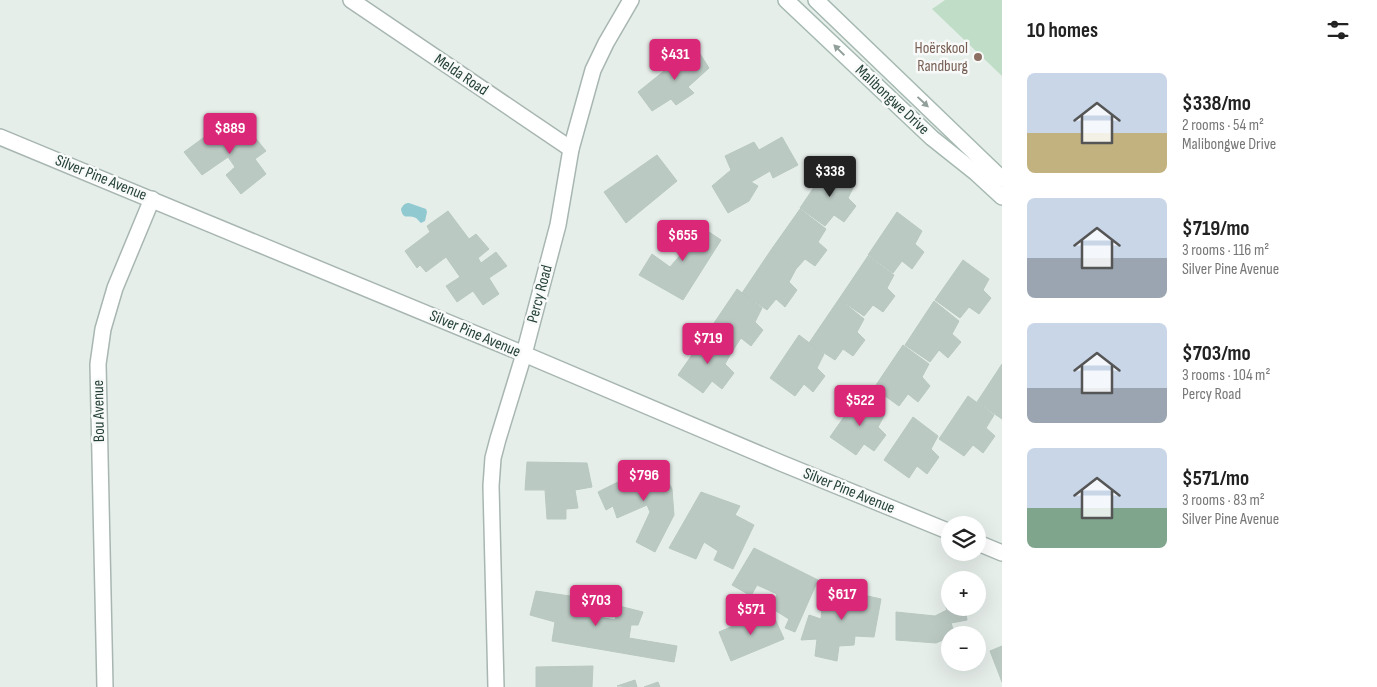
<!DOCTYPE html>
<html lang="en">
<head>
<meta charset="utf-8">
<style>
	:root { --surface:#fff; --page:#f6f6f6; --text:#222; --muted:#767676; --accent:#db2777 }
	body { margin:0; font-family:"Sofia Sans Condensed",sans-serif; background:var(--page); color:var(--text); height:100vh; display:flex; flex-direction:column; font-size:19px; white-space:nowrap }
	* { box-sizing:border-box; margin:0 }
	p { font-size:16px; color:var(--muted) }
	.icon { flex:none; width:28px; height:28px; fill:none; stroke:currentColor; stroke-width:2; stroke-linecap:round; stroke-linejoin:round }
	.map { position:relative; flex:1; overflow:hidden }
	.sheet { display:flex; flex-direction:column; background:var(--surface); width:375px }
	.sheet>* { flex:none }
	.tools { position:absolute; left:941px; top:516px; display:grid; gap:10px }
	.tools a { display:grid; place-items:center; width:45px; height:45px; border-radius:50%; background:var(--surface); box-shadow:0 5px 20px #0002; font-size:25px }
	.price { position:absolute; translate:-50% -42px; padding:0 11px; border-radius:5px; background:var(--accent); color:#fff; font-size:16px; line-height:32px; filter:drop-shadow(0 1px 2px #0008) }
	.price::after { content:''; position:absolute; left:50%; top:30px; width:15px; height:11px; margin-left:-8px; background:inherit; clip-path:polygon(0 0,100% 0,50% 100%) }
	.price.on { background:#222; color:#fff }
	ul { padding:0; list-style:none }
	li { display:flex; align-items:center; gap:15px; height:125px; padding:0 25px }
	li span { display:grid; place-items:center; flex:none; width:140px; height:100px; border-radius:8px; color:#555 }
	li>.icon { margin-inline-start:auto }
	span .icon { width:60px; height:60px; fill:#fffc; stroke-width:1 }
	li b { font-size:21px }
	h2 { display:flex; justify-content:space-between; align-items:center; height:60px; padding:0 25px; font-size:21px }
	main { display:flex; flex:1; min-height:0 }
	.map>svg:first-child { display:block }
	.grass { fill:#c0dec7 }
	.water { fill:#91c9d0 }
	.building { fill:#bbc9c3; stroke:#b8c8c1 }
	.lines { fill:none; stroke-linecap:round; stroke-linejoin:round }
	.street-casing { stroke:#a8b6b1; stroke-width:18 }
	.secondary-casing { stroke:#a5b9b1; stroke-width:18 }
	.street { stroke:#fff; stroke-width:15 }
	.secondary { stroke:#fff; stroke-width:15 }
	.oneway { fill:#92a09b }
	.education-dot { fill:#8d6e63; stroke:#f7faf8; stroke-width:2 }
	.labels { text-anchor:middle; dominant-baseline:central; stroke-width:5; stroke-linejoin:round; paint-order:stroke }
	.education-label { font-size:16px; fill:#785e54; stroke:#f7faf8; text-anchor:end }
	.street-label { font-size:16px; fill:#254037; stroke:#f7faf8 }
</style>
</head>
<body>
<main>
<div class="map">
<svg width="1002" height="687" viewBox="0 0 1002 687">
	<rect width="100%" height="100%" fill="#e6eeea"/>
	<!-- grass -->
	<polygon class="grass" points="945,0 1002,0 1002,76 932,9"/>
	<!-- water -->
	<path class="water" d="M 409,203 L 426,209 L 427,212 L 425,221 L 421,223 C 420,222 417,219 416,218 C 408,214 403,221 401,209 C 403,205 405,203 409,203 Z"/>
	<!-- building -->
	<g class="building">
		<polygon points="695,46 709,68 688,87 694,93 676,105 671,99 652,111 638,92"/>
		<polygon points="229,119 242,134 248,129 266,151 255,159 266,174 241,194 226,175 235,167 228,157 202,175 184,152"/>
		<polygon points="782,137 798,165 773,178 770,171 751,182 758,186 749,201 728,213 712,186 731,170 725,156 754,142 759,150"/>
		<polygon points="657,155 677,181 626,223 604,192"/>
		<polygon points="829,165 855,184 848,198 856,206 844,222 834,215 825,226 800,208"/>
		<polygon points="800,209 826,229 818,242 827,250 815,266 805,259 796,269 771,250"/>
		<polygon points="448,211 469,239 476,234 489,249 478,258 481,263 496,252 507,266 489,278 499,294 483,305 473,291 457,302 446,286 460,277 446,257 426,272 420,265 417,268 405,251 430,232 427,226"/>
		<polygon points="897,212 922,231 915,244 924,252 912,269 902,261 893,273 868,255"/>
		<polygon points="691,220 721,240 683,300 639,275 652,254 670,267 689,245 679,235"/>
		<polygon points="771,250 796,269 789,282 797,290 785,307 776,299 767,310 742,293"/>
		<polygon points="868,256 894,275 887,288 895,296 883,312 873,305 864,316 839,299"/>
		<polygon points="963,260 989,279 983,290 991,298 979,314 969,307 960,318 935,300"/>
		<polygon points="737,289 762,308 755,322 763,330 751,346 741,338 733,350 708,332"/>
		<polygon points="839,299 864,319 857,332 865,340 853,356 843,349 835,360 809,343"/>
		<polygon points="934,301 959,321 952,334 961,342 948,358 939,350 930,362 905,345"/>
		<polygon points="708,332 733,350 725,364 734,373 722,389 712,381 703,393 678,375"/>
		<polygon points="799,335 824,354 817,368 825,376 813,392 804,384 795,396 770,378"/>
		<polygon points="903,345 929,364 922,377 930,386 918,402 908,394 899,406 874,388"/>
		<polygon points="1002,364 1002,419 977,402"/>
		<polygon points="860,394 885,414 878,427 886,435 874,451 864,444 856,455 830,437"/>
		<polygon points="968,396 994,415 986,428 995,436 983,453 973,445 964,456 939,439"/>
		<polygon points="913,417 938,436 931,449 939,457 927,474 917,466 909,478 884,460"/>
		<polygon points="527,462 587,463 592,487 575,490 578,508 566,509 566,519 547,519 545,490 525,490"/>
		<polygon points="658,462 672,489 674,515 655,552 636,542 650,512 647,505 617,518 613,506 606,510 598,492"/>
		<polygon points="701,492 740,506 735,515 754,525 733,569 714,560 718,551 704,542 696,559 669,548"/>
		<polygon points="754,548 818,580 795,632 785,628 789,619 771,608 777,594 757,585 751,596 732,585"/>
		<polygon points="824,586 881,599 874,637 855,636 854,645 839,646 837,661 815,656 817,639 801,640 809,615 821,619"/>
		<polygon points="536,591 597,600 594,616 615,620 619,606 643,612 638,625 631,625 629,638 677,646 674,662 552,641 555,622 530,615"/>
		<polygon points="950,600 950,608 965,608 967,620 951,623 955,635 950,635 950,637 936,643 896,640 896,612 935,616 947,610 944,602"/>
		<polygon points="771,610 784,639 731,661 719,632"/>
		<polygon points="1002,646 1002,682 990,651"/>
		<polygon points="593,666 592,687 536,687 536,667"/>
		<polygon points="635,680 637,687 617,686"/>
		<polygon points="658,682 660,687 644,687"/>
	</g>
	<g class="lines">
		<defs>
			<g id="street">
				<polyline points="351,0 571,149"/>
				<polyline points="0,137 524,354 781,463 950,532"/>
				<polyline points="978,543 1002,553"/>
				<polyline points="105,687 98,364 103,329 115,288 152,199"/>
				<polyline points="496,687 491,486 493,458 498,439 524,354 544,278 558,225 571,149 593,70 606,43 631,0"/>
			</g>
			<g id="secondary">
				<polyline points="786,0 932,138 976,173 1002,197"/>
				<polyline points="816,0 1002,179"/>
			</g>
		</defs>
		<!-- street casing -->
		<use href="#street" class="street-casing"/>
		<!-- secondary casing -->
		<use href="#secondary" class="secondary-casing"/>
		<!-- street -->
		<use href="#street" class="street"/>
		<!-- secondary -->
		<use href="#secondary" class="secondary"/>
	</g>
	<!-- one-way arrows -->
	<defs><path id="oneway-solid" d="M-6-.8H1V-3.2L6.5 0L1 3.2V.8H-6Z" transform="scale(1.25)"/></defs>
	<g class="oneway">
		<use href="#oneway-solid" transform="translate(839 50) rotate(-136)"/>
		<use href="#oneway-solid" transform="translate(923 102) rotate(43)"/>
	</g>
	<!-- markers -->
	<circle class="education-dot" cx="978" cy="57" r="5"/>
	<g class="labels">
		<!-- education labels -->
		<g class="education-label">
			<text x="968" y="48">Hoërskool<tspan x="968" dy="18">Randburg</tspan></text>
		</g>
		<!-- street labels -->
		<g class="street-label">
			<text transform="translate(461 75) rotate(34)">Melda Road</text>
			<text transform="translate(892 100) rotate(43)">Malibongwe Drive</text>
			<text transform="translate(101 178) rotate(22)">Silver Pine Avenue</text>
			<text transform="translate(540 294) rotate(-75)">Percy Road</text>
			<text transform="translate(475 334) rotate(23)">Silver Pine Avenue</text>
			<text transform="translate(99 411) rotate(-91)">Bou Avenue</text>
			<text transform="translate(849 491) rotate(22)">Silver Pine Avenue</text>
		</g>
	</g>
</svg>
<div class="tools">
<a><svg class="icon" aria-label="layers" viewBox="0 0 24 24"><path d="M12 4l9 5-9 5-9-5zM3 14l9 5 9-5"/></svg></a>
<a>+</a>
<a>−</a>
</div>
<b class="price" style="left:675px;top:81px">$431</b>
<b class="price" style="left:230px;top:155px">$889</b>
<b class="price on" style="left:830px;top:198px">$338</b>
<b class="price" style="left:683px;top:262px">$655</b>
<b class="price" style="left:708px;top:365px">$719</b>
<b class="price" style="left:860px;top:427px">$522</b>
<b class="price" style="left:644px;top:502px">$796</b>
<b class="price" style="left:842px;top:621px">$617</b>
<b class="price" style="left:596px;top:627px">$703</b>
<b class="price" style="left:751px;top:636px">$571</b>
</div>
<section class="sheet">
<h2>10 homes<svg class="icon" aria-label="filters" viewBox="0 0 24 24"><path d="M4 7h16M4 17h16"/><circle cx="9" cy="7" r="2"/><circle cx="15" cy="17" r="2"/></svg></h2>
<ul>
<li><span style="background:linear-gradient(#c9d6e8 60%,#c2b280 0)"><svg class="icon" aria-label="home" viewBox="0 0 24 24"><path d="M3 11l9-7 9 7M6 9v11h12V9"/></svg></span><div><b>$338/mo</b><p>2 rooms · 54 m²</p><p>Malibongwe Drive</p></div></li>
<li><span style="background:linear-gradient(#c9d6e8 60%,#9aa5b1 0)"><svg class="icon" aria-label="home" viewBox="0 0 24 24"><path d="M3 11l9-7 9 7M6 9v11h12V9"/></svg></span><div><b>$719/mo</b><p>3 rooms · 116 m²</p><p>Silver Pine Avenue</p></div></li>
<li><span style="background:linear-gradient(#c9d6e8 65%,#9aa5b1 0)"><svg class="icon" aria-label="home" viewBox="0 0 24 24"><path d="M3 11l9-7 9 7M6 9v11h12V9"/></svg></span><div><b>$703/mo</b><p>3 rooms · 104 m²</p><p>Percy Road</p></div></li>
<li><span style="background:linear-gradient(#c9d6e8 60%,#7fa58c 0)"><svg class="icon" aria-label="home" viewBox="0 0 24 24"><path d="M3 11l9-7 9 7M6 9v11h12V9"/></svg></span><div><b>$571/mo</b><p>3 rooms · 83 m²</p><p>Silver Pine Avenue</p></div></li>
</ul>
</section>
</main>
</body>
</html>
